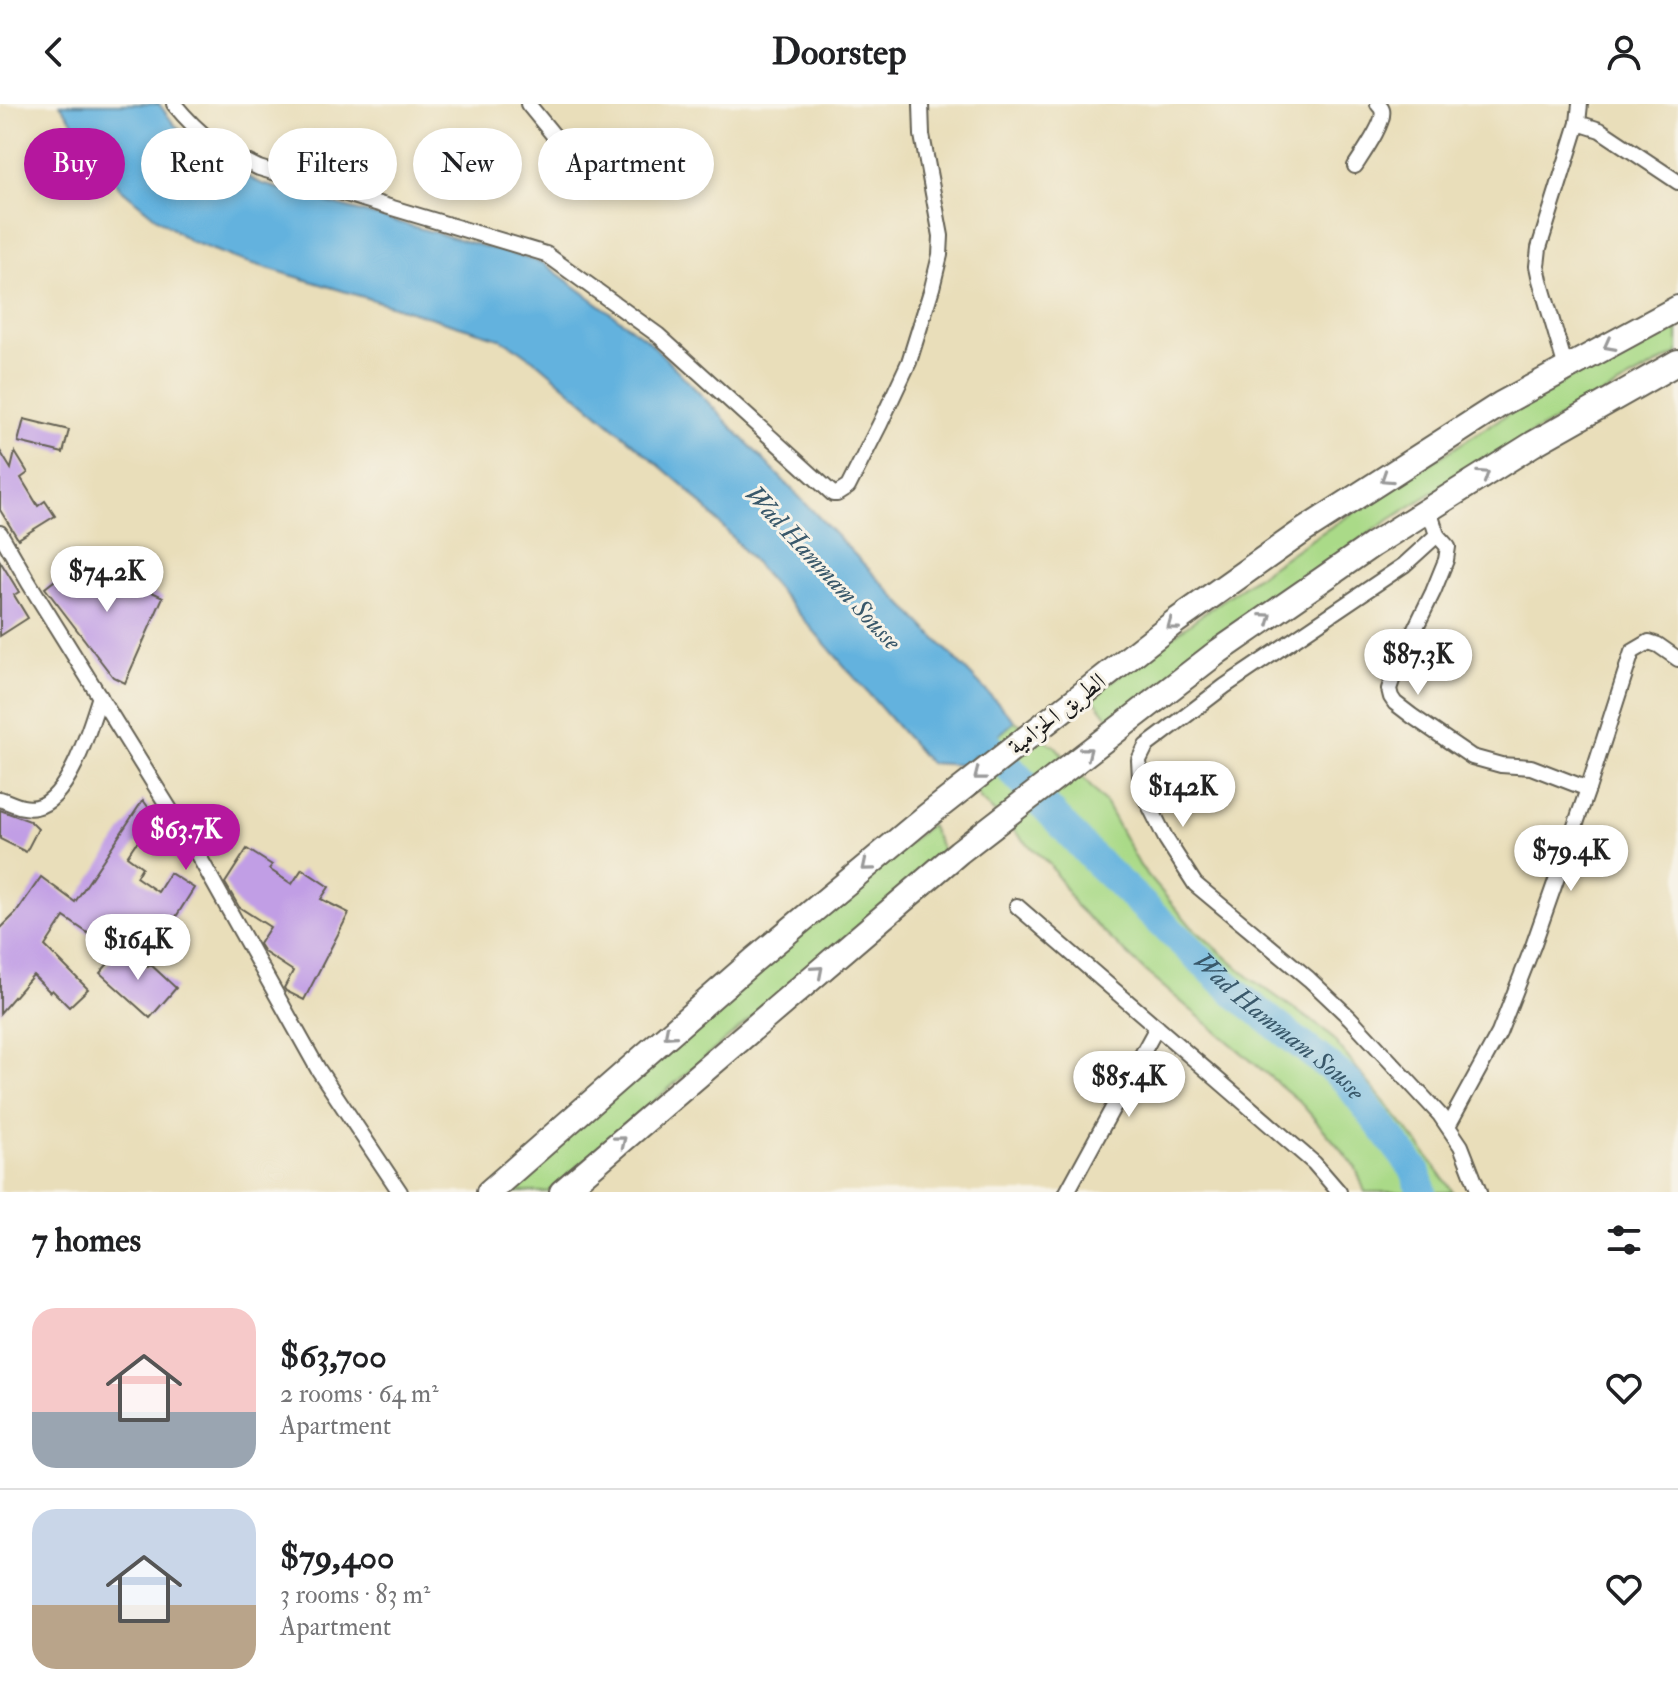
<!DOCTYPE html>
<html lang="en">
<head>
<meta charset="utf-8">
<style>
	:root { --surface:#fff; --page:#f2f2f2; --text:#202124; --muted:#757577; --line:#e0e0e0; --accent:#b5179e }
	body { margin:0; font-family:"IM FELL Double Pica",Amiri,serif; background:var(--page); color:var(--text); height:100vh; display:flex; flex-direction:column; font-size:30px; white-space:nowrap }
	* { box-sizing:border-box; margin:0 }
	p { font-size:26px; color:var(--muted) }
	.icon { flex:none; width:44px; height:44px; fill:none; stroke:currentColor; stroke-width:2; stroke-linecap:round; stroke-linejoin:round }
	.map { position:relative; height:1088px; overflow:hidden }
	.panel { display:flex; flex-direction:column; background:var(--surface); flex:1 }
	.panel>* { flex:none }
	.top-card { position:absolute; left:24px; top:24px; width:800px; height:72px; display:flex; gap:16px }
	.price { position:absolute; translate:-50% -68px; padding:0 18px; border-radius:28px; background:#fff; color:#222; font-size:26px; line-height:52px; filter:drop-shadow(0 2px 4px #0008) }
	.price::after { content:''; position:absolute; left:50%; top:48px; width:24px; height:18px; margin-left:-12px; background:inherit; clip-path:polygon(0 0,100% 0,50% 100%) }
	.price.current { background:var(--accent); color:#fff }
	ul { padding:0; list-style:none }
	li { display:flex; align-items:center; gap:24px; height:200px; padding:0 32px }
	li+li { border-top:2px solid var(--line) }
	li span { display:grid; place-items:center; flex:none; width:224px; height:160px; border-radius:24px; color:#555 }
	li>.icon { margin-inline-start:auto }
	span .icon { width:96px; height:96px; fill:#fffc; stroke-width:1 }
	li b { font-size:34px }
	h2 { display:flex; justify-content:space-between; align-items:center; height:96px; padding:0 32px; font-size:34px }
	.chip { padding:0 28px; border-radius:36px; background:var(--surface); box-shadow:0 4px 12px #0003; font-size:28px; line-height:72px }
	.chip.current { background:var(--accent); color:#fff }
	header { display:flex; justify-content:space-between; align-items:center; height:104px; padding:0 32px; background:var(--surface); font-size:36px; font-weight:800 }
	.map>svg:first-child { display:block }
	.green { fill:#aada88; stroke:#637b52; stroke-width:2 }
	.water { fill:#64b2de; stroke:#40677d; stroke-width:2 }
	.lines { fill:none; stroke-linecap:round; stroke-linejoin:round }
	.river { stroke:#64b2de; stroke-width:30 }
	.building { fill:#c19ee5 }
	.minor-casing { stroke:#646053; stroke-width:18 }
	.trunk-casing { stroke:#646053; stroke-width:28 }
	.minor { stroke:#fff; stroke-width:14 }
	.trunk { stroke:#fff; stroke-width:24 }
	.oneway { stroke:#999 }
	.labels { text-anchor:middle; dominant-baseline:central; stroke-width:6; stroke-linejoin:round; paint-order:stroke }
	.street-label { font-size:24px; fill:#1c1c1c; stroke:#f7f3e8 }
	.water-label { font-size:26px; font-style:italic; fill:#39586a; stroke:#f7f3e8 }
</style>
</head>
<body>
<header><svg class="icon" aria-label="back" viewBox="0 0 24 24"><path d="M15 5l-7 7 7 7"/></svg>Doorstep<svg class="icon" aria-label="person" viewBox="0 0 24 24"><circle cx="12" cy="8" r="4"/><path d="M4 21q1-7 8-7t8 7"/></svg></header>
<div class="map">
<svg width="1678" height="1088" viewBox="0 0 1678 1088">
	<rect width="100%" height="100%" fill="#f7f3e8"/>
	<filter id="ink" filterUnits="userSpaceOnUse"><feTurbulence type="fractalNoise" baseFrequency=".0125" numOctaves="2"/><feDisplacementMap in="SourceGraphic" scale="16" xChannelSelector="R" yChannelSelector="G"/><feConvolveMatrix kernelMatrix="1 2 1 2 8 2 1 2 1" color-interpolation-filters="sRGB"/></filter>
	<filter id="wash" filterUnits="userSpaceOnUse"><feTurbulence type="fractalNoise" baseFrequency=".006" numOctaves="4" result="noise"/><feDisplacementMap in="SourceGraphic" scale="32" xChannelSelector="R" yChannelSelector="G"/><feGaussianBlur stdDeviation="1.8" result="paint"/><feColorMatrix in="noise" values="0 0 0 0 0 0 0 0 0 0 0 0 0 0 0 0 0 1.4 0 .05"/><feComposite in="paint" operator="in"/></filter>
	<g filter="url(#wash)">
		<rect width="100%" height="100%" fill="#e9deba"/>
		<!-- green -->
		<g class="green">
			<path d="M 1678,212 L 1678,249 C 1593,296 1506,342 1424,394 C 1315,462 1214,541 1110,616 L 1092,592 L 1200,512 L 1298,444 L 1520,302 Z"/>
			<polygon points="1015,617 1056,643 1106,700 1140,762 1191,822 1250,874 1327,928 1418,1039 1453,1088 1365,1088 1355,1062 1300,998 1146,868 1076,802 1050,761 980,695 964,661"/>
			<polygon points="930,721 944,749 548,1088 503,1088 828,806"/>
		</g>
		<!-- water -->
		<polygon class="water" points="60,0 159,0 174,20 212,55 262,80 543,159 650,238 1015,617 964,661 929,659 725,425 687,385 542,262 518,245 499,234 234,154 190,137 154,112 120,84"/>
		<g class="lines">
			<!-- river -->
			<path class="river" id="s1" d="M 959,610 L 1096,757 L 1239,892 L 1346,976 L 1415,1066 L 1422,1088"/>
		</g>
		<g id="blocks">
			<!-- building -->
			<g class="building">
				<polygon points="24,315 69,326 63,349 18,338"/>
				<polygon points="0,347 11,365 15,348 28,369 21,374 38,402 45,397 55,412 18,435 0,406"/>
				<polygon points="81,456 163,493 125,579 113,573 45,484"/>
				<polygon points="0,457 19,488 14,491 28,514 0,532"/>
				<polygon points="143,696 165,726 153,735 149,730 135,740 127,752 142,763 136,773 158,788 170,769 194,784 162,835 130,815 110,844 64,813 45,842 88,885 69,903 52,886 50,888 33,871 0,909 0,825 16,809 41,773 75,798"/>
				<polygon points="0,706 30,717 38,725 26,748 0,735"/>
				<polygon points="247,745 272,761 269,765 292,780 302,765 329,783 321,795 349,809 304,896 286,887 284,884 293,867 264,848 259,840 270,823 239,803 225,779"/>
				<polygon points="123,842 147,863 150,860 176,884 150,914 100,869"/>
			</g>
		</g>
	</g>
	<g filter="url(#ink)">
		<use href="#blocks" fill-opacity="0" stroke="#646053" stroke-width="2"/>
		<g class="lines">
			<defs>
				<g id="minor">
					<path d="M 174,0 C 201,33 221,46 259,64 L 546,150 L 658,231 L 833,390 L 837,390 L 848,383 L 880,320 L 909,258 L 932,184 L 940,151 L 941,132 L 922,31 L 921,0"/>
					<polyline points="528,0 582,66"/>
					<polyline points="1578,19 1580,0"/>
					<path d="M 1355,62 C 1362,51 1386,17 1382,6 C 1381,3 1379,2 1378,0"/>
					<polyline points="1566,264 1540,176 1537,162 1539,144 1578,19 1600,26 1678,78"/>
					<polyline points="1429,406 1437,431 1404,461 1225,582 1162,630 1146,642 1139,656 1140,673 1146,695 1166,735 1195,780 1309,875 1350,914 1440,1011 1461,1042 1479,1088"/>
					<polyline points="0,429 29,479 197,749 318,965 400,1088"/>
					<polyline points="1437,431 1448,443 1446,456 1433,488 1397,562 1389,585 1391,593 1395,599 1412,612 1472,653 1501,661 1531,663 1588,685"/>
					<path d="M 0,695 C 12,699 23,706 36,703 C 69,697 91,620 100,592"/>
					<polyline points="1017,802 1314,1059 1339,1088"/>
					<polyline points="1448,1022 1499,929 1533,842 1588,685 1632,548 1649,538 1658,541 1678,555"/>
					<polyline points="1067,1088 1157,923"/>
				</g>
				<g id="trunk">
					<polyline points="489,1088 754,856 927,712 1176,517 1303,427 1501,300 1678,204"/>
					<polyline points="562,1088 959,748 1219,547 1372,441 1533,340 1678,258"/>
				</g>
			</defs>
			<!-- minor casing -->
			<use href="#minor" class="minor-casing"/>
			<!-- trunk casing -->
			<use href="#trunk" class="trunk-casing"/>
			<!-- minor -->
			<use href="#minor" class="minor"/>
			<!-- trunk -->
			<use href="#trunk" class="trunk"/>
		</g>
		<!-- one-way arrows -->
		<defs><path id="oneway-chevron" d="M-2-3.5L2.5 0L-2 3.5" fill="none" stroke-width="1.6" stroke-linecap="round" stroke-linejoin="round" transform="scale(2)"/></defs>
		<g class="oneway">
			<use href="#oneway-chevron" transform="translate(1609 241) rotate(152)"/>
			<use href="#oneway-chevron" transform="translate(1484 371) rotate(-33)"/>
			<use href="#oneway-chevron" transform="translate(1386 374) rotate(147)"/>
			<use href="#oneway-chevron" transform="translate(1267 514) rotate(-35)"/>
			<use href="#oneway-chevron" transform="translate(1172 521) rotate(143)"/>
			<use href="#oneway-chevron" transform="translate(1087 648) rotate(-38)"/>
			<use href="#oneway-chevron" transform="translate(979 671) rotate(142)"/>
			<use href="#oneway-chevron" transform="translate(867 762) rotate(140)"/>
			<use href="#oneway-chevron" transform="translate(818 867) rotate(-41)"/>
			<use href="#oneway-chevron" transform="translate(669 930) rotate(139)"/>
			<use href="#oneway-chevron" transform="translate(621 1037) rotate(-39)"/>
		</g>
	</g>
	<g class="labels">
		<!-- street labels -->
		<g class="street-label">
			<text transform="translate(1057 610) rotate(-38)">الطريق الحزامية</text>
		</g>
		<!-- water labels -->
		<g class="water-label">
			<text transform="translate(823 464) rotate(47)">Wad Hammam Sousse</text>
			<text stroke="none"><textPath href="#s1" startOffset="448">Wad Hammam Sousse</textPath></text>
		</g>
	</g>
</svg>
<b class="price" style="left:107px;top:510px">$74.2K</b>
<b class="price" style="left:1418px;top:593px">$87.3K</b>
<b class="price" style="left:1183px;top:725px">$142K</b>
<b class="price current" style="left:186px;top:768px">$63.7K</b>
<b class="price" style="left:1571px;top:789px">$79.4K</b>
<b class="price" style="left:138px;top:878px">$164K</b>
<b class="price" style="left:1129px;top:1015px">$85.4K</b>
<div class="top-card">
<a class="chip current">Buy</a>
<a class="chip">Rent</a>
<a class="chip">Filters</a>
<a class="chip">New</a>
<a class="chip">Apartment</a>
</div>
</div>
<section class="panel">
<h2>7 homes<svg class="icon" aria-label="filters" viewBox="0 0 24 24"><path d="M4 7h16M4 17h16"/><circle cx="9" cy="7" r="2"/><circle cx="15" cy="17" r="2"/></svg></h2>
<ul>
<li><span style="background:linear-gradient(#f6c9c9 65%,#9aa5b1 0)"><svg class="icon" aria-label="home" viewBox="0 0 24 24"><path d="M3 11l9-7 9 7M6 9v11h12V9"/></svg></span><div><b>$63,700</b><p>2 rooms · 64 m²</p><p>Apartment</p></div><svg class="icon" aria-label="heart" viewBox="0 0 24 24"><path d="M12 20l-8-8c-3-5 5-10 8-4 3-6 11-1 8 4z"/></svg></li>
<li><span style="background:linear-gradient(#c9d6e8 60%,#b9a48a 0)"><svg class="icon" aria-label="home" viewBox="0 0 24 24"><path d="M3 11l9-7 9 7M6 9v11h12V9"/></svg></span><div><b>$79,400</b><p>3 rooms · 83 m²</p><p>Apartment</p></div><svg class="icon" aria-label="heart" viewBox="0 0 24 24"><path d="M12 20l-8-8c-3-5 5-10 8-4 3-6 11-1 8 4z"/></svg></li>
</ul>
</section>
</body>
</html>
